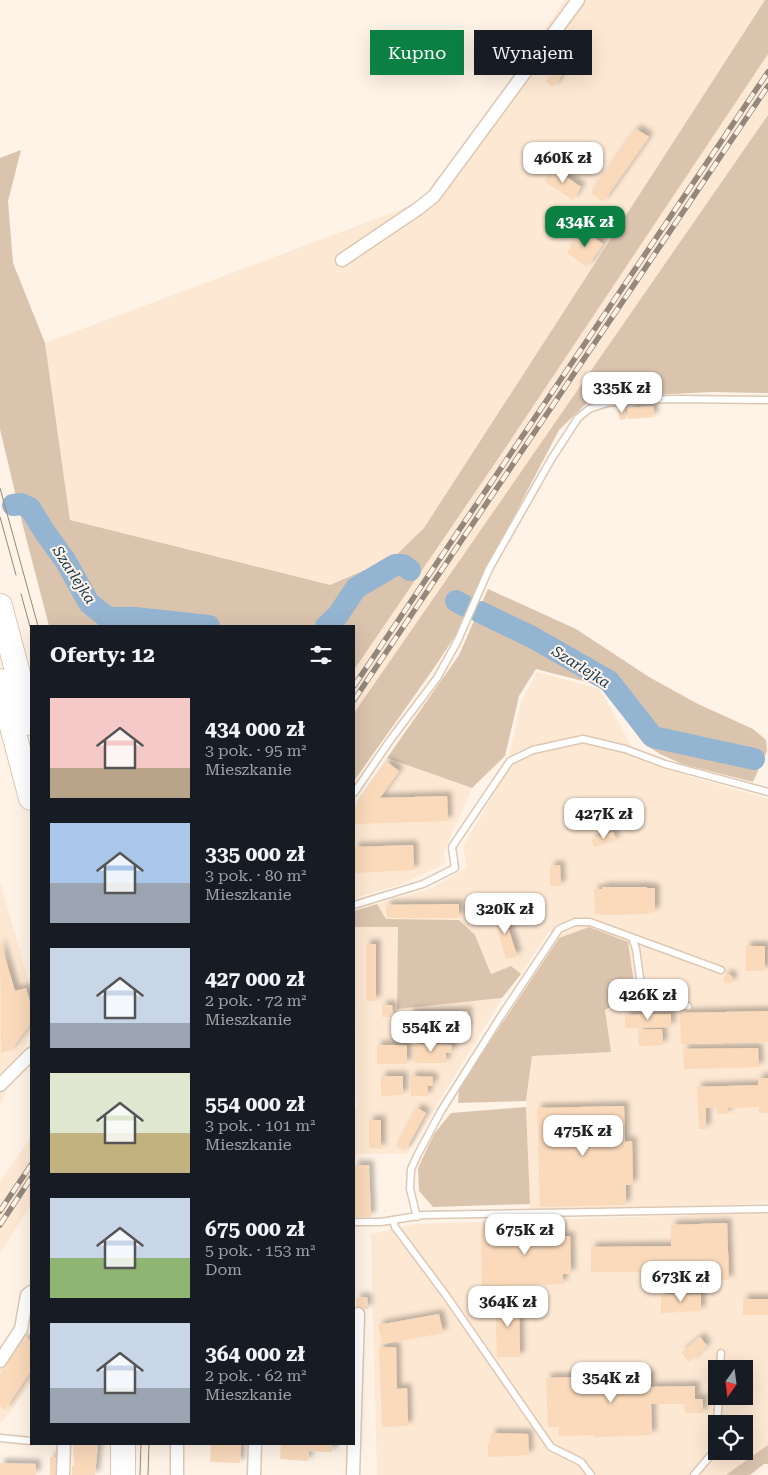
<!DOCTYPE html>
<html lang="pl">
<head>
<meta charset="utf-8">
<style>
	:root { --surface:#171b24; --page:#242831; --text:#f1f3f6; --muted:#9ea1a6; --accent:#0b8043 }
	body { margin:0; font-family:"Roboto Serif",serif; background:var(--page); color:var(--text); height:100vh; display:flex; flex-direction:column; font-size:19px; white-space:nowrap }
	* { box-sizing:border-box; margin:0 }
	p { font-size:16px; color:var(--muted) }
	.icon { flex:none; width:28px; height:28px; fill:none; stroke:currentColor; stroke-width:2; stroke-linecap:round; stroke-linejoin:round }
	.map { position:relative; flex:1; overflow:hidden }
	.drawer { position:absolute; left:30px; top:625px; width:325px; height:820px; display:flex; flex-direction:column; background:var(--surface); border-radius:0px; box-shadow:0 5px 20px #0002 }
	.drawer>* { flex:none }
	.guide { position:absolute; left:370px; top:30px; width:322px; height:45px; display:flex; gap:10px }
	.needle { width:32px; rotate:194deg }
	.fabs { position:absolute; left:708px; top:1360px; display:grid; gap:10px }
	.fabs a { display:grid; place-items:center; width:45px; height:45px; border-radius:0px; background:var(--surface); box-shadow:0 5px 20px #0002; font-size:25px }
	.price { position:absolute; translate:-50% -42px; padding:0 11px; border-radius:10px; background:#fff; color:#222; font-size:16px; line-height:32px; filter:drop-shadow(0 1px 2px #0008) }
	.price::after { content:''; position:absolute; left:50%; top:30px; width:15px; height:11px; margin-left:-8px; background:inherit; clip-path:polygon(0 0,100% 0,50% 100%) }
	.price.selected { background:var(--accent); color:#fff }
	ul { padding:0; list-style:none }
	li { display:flex; align-items:center; gap:15px; height:125px; padding:0 20px }
	li span { display:grid; place-items:center; flex:none; width:140px; height:100px; border-radius:0px; color:#555 }
	li>.icon { margin-inline-start:auto }
	span .icon { width:60px; height:60px; fill:#fffc; stroke-width:1 }
	li b { font-size:21px }
	h2 { display:flex; justify-content:space-between; align-items:center; height:60px; padding:0 20px; font-size:21px }
	.chip { padding:0 18px; border-radius:0px; background:var(--surface); box-shadow:0 5px 20px #0002; font-size:18px; line-height:45px }
	.chip.selected { background:var(--accent); color:#fff }
	.map>svg:first-child { display:block }
	.built { fill:#fde8d3; fill-rule:evenodd }
	.green { fill:#dbc4ae }
	.lines { fill:none; stroke-linecap:round; stroke-linejoin:round }
	.river { stroke:#94b5d1; stroke-width:22 }
	.building { fill:#fadabb; filter:url(#shadow) }
	.lane-casing { stroke:#dcc8b4; stroke-width:9 }
	.street-casing { stroke:#dcc8b4; stroke-width:15 }
	.highway-casing { stroke:#dcc8b4; stroke-width:26 }
	.lane { stroke:#fff; stroke-width:6 }
	.street { stroke:#fff; stroke-width:12 }
	.highway { stroke:#fff; stroke-width:24 }
	.tram { stroke:#92887e; stroke-width:1 }
	.rail-casing { stroke:#92887e; stroke-width:5.5 }
	.rail { stroke:#fff2e6; stroke-width:4; stroke-dasharray:11; stroke-linecap:butt }
	.labels { text-anchor:middle; dominant-baseline:central; stroke-width:4; stroke-linejoin:round; paint-order:stroke }
	.water-label { font-size:15px; font-style:italic; fill:#0d3552; stroke:#fff2e6 }
</style>
</head>
<body>
<div class="map">
<svg width="768" height="1475" viewBox="0 0 768 1475">
	<defs>
		<filter id="shadow"><feDropShadow dx="4.5" dy="-4.5" stdDeviation="2.5" flood-color="#0004"/></filter>
	</defs>
	<rect width="100%" height="100%" fill="#fff2e6"/>
	<!-- built -->
	<g class="built">
		<polygon points="565,0 765,0 424,528 393,558 330,586 70,520 45,343 429,199"/>
		<polygon points="768,54 768,115 354,713 354,670 502,453"/>
		<polygon points="537,672 600,689 633,749 689,776 768,799 768,1201 755,1204 530,1210 526,1107 532,1056 611,1052 589,927 559,938 549,931 521,974 511,966 491,974 475,935 459,920 386,919 377,904 432,888 467,868 463,846 505,775 521,702"/>
		<polygon points="387,758 472,788 444,851 445,864 397,886 354,898 354,806"/>
		<polygon points="0,882 31,989 31,1031 0,1105"/>
		<polygon points="354,927 398,927 397,1009 502,998 407,1154 354,1154 354,1112 357,1108"/>
		<polygon points="31,1137 31,1205 0,1253 0,1182"/>
		<path d="M 768,1213 L 768,1445 L 726,1475 L 377,1475 L 371,1234 L 415,1224 ZM 716,1369 L 744,1369 L 744,1396 L 716,1396 ZM 716,1424 L 744,1424 L 744,1451 L 716,1451 Z"/>
		<polygon points="22,1332 31,1335 31,1383 3,1421 0,1422 0,1364"/>
	</g>
	<!-- green -->
	<g class="green">
		<polygon points="765,0 768,0 768,54 502,453 354,670 354,626 49,626 23,526 0,429 0,158 21,150 8,201 13,263 45,343 70,520 330,585 393,558 424,528"/>
		<polygon points="768,115 768,393 711,392 592,398 559,430 476,589 455,636 434,668 354,781 354,713"/>
		<polygon points="488,589 576,629 649,677 698,704 753,729 766,740 767,751 753,782 682,764 660,754 643,743 602,686 536,669 519,696 505,756 472,788 387,758 459,655"/>
		<polygon points="377,904 386,919 459,920 475,935 491,974 511,966 521,974 502,998 397,1009 398,927 354,927 354,911"/>
		<polygon points="589,927 628,942 635,991 605,1010 611,1052 532,1056 526,1101 458,1103 459,1088 559,938"/>
		<polygon points="526,1107 530,1204 433,1207 419,1191 418,1168 434,1134 451,1113"/>
		<polygon points="768,1445 768,1464 764,1464 750,1475 726,1475"/>
	</g>
	<g class="lines">
		<!-- river -->
		<g class="river">
			<polyline points="13,505 21,504 30,508 44,531 65,560 89,603 108,618 135,618 209,626"/>
			<polyline points="456,601 465,606"/>
			<polyline points="480,612 532,637 609,681 653,737 754,759"/>
			<polyline points="326,626 338,615 356,588 395,565 403,565 410,570"/>
		</g>
	</g>
	<!-- building -->
	<g class="building">
		<polygon points="555,68 563,73 554,87 546,82"/>
		<polygon points="636,129 649,137 603,202 591,193"/>
		<polygon points="553,168 581,187 573,200 544,181"/>
		<polygon points="583,230 603,244 587,267 567,253"/>
		<polygon points="653,406 654,417 628,419 627,408"/>
		<polygon points="625,408 626,419 620,420 618,409"/>
		<polygon points="387,762 399,771 380,798 447,796 448,821 354,824 354,808"/>
		<polygon points="613,832 616,840 594,847 591,839"/>
		<polygon points="413,845 414,870 354,873 354,847"/>
		<polygon points="560,865 561,886 550,886 550,866"/>
		<polygon points="602,887 647,887 647,888 655,888 655,912 647,913 647,914 603,915 602,914 595,914 594,889 602,889"/>
		<polygon points="459,904 459,918 387,918 386,905"/>
		<polygon points="503,911 517,956 506,959 493,914"/>
		<polygon points="0,941 15,991 26,988 31,1006 31,1023 11,1050 1,1053"/>
		<rect x="366" y="944" width="10" height="57"/>
		<rect x="746" y="946" width="19" height="25"/>
		<circle cx="728" cy="979" r="4.5"/>
		<polygon points="382,1005 392,1005 393,1017 382,1017"/>
		<polygon points="468,1011 467,1030 409,1031 409,1012"/>
		<polygon points="768,1011 768,1042 681,1044 680,1013"/>
		<polygon points="671,1014 671,1027 625,1028 625,1015"/>
		<polygon points="662,1029 663,1045 639,1046 638,1030"/>
		<polygon points="414,1044 452,1045 452,1053 446,1053 446,1063 414,1063"/>
		<rect x="377" y="1045" width="30" height="19"/>
		<polygon points="758,1048 759,1067 684,1069 683,1049"/>
		<polygon points="381,1076 403,1076 403,1095 381,1096"/>
		<polygon points="411,1076 433,1077 433,1086 428,1086 428,1096 411,1096"/>
		<polygon points="758,1078 768,1078 768,1113 759,1113 759,1107 728,1108 728,1114 717,1114 717,1108 706,1108 706,1129 699,1129 697,1087 758,1085"/>
		<polygon points="624,1106 625,1142 632,1141 633,1185 626,1185 626,1205 540,1207 537,1108"/>
		<polygon points="417,1108 426,1113 405,1151 396,1146"/>
		<polygon points="369,1120 381,1120 381,1149 369,1148"/>
		<polygon points="354,1165 369,1165 371,1217 354,1217"/>
		<polygon points="727,1223 729,1280 671,1281 671,1272 591,1272 591,1247 671,1246 671,1225"/>
		<polygon points="561,1226 561,1236 570,1236 571,1274 563,1274 563,1284 482,1286 481,1228"/>
		<polygon points="701,1294 701,1311 661,1313 661,1295"/>
		<polygon points="367,1297 368,1309 357,1310 356,1298"/>
		<polygon points="495,1299 519,1299 520,1357 497,1357"/>
		<rect x="743" y="1299" width="25" height="16"/>
		<polygon points="439,1314 443,1333 382,1344 378,1325"/>
		<polygon points="26,1337 31,1341 31,1353 29,1357 31,1358 31,1371 5,1410 0,1406 0,1374"/>
		<polygon points="700,1337 707,1346 689,1362 681,1353"/>
		<polygon points="379,1347 396,1347 397,1389 407,1388 408,1426 382,1427"/>
		<polygon points="650,1374 651,1387 695,1386 695,1399 703,1399 703,1413 685,1413 684,1404 651,1404 652,1435 594,1437 594,1435 559,1436 559,1427 548,1427 546,1378"/>
		<polygon points="491,1433 528,1434 529,1455 488,1457 488,1444 491,1444"/>
		<polygon points="73,1444 98,1444 95,1475 72,1475 72,1466 74,1466"/>
		<polygon points="211,1444 241,1444 240,1463 210,1462"/>
		<polygon points="281,1444 333,1444 332,1452 309,1451 308,1461 280,1459"/>
		<polygon points="50,1457 59,1457 58,1475 50,1475"/>
		<polygon points="0,1463 36,1464 36,1475 0,1475"/>
	</g>
	<g class="lines">
		<defs>
			<g id="lane">
				<polyline points="354,793 391,739 437,678 457,642 489,569 552,458 578,418 589,409 607,403 636,400 678,399 768,400"/>
				<polyline points="354,905 423,884 455,868 452,847 510,761 533,750 583,739 625,749 665,764 768,792"/>
				<polyline points="632,937 636,949 644,1007 688,1006"/>
				<polyline points="417,1217 410,1189 411,1169 418,1154 441,1111 501,1016 559,929 575,922 590,922 721,970"/>
				<polyline points="393,1220 395,1227 445,1294 551,1447 581,1462 591,1475"/>
				<polyline points="354,1222 381,1222 423,1215 768,1209"/>
				<polyline points="720,1369 721,1353"/>
				<polyline points="717,1424 719,1396"/>
				<polyline points="0,1438 31,1441"/>
				<polyline points="694,1475 716,1449 716,1438"/>
			</g>
			<g id="street">
				<polyline points="342,260 419,208 434,196 578,0"/>
				<polyline points="0,1085 31,1054"/>
				<polyline points="0,1361 21,1329 27,1295 31,1292"/>
				<polyline points="63,1475 64,1444"/>
				<polyline points="177,1475 177,1444"/>
				<polyline points="254,1475 255,1444"/>
				<polyline points="353,1475 358,1314"/>
			</g>
			<g id="highway">
				<polyline points="0,606 31,723"/>
				<polyline points="0,681 31,798"/>
				<polyline points="123,1475 123,1444"/>
			</g>
		</defs>
		<!-- lane casing -->
		<use href="#lane" class="lane-casing"/>
		<!-- street casing -->
		<use href="#street" class="street-casing"/>
		<!-- highway casing -->
		<use href="#highway" class="highway-casing"/>
		<!-- lane -->
		<use href="#lane" class="lane"/>
		<!-- street -->
		<use href="#street" class="street"/>
		<!-- highway -->
		<use href="#highway" class="highway"/>
		<!-- tram -->
		<g class="tram">
			<polyline points="0,488 38,626"/>
			<polyline points="0,517 16,575"/>
			<polyline points="21,594 31,630"/>
			<polyline points="140,1475 141,1444"/>
			<polyline points="148,1475 149,1444"/>
		</g>
		<defs>
			<g id="rail">
				<polyline points="354,686 768,72"/>
				<polyline points="354,700 768,86"/>
				<polyline points="0,1211 31,1165"/>
				<polyline points="0,1225 31,1178"/>
			</g>
		</defs>
		<!-- rail casing -->
		<use href="#rail" class="rail-casing"/>
		<!-- rail -->
		<use href="#rail" class="rail"/>
	</g>
	<g class="labels">
		<!-- water labels -->
		<g class="water-label">
			<text transform="translate(74 575) rotate(57)">Szarlejka</text>
			<text transform="translate(581 667) rotate(32)">Szarlejka</text>
		</g>
	</g>
</svg>
<div class="fabs">
<a><svg class="needle" viewBox="-14 -14 28 28"><path d="M0-13l5 13h-10z" fill="#e53935"/><path d="M0 13l5-13h-10z" fill="#9ea1a6"/></svg></a>
<a><svg class="icon" aria-label="locate" viewBox="0 0 24 24"><circle cx="12" cy="12" r="6"/><path d="M12 2v4M12 18v4M2 12h4M18 12h4"/></svg></a>
</div>
<b class="price" style="left:563px;top:184px">460K zł</b>
<b class="price selected" style="left:585px;top:248px">434K zł</b>
<b class="price" style="left:622px;top:414px">335K zł</b>
<b class="price" style="left:604px;top:840px">427K zł</b>
<b class="price" style="left:505px;top:935px">320K zł</b>
<b class="price" style="left:648px;top:1021px">426K zł</b>
<b class="price" style="left:431px;top:1053px">554K zł</b>
<b class="price" style="left:583px;top:1157px">475K zł</b>
<b class="price" style="left:525px;top:1256px">675K zł</b>
<b class="price" style="left:681px;top:1303px">673K zł</b>
<b class="price" style="left:508px;top:1328px">364K zł</b>
<b class="price" style="left:611px;top:1404px">354K zł</b>
<div class="guide">
<a class="chip selected">Kupno</a>
<a class="chip">Wynajem</a>
</div>
<section class="drawer">
<h2>Oferty: 12<svg class="icon" aria-label="filters" viewBox="0 0 24 24"><path d="M4 7h16M4 17h16"/><circle cx="9" cy="7" r="2"/><circle cx="15" cy="17" r="2"/></svg></h2>
<ul>
<li><span style="background:linear-gradient(#f6c9c9 70%,#b9a48a 0)"><svg class="icon" aria-label="home" viewBox="0 0 24 24"><path d="M3 11l9-7 9 7M6 9v11h12V9"/></svg></span><div><b>434 000 zł</b><p>3 pok. · 95 m²</p><p>Mieszkanie</p></div></li>
<li><span style="background:linear-gradient(#a9c7e8 60%,#9aa5b1 0)"><svg class="icon" aria-label="home" viewBox="0 0 24 24"><path d="M3 11l9-7 9 7M6 9v11h12V9"/></svg></span><div><b>335 000 zł</b><p>3 pok. · 80 m²</p><p>Mieszkanie</p></div></li>
<li><span style="background:linear-gradient(#c9d6e8 75%,#9aa5b1 0)"><svg class="icon" aria-label="home" viewBox="0 0 24 24"><path d="M3 11l9-7 9 7M6 9v11h12V9"/></svg></span><div><b>427 000 zł</b><p>2 pok. · 72 m²</p><p>Mieszkanie</p></div></li>
<li><span style="background:linear-gradient(#dfe7d0 60%,#c2b280 0)"><svg class="icon" aria-label="home" viewBox="0 0 24 24"><path d="M3 11l9-7 9 7M6 9v11h12V9"/></svg></span><div><b>554 000 zł</b><p>3 pok. · 101 m²</p><p>Mieszkanie</p></div></li>
<li><span style="background:linear-gradient(#c9d6e8 60%,#8fb573 0)"><svg class="icon" aria-label="home" viewBox="0 0 24 24"><path d="M3 11l9-7 9 7M6 9v11h12V9"/></svg></span><div><b>675 000 zł</b><p>5 pok. · 153 m²</p><p>Dom</p></div></li>
<li><span style="background:linear-gradient(#c9d6e8 65%,#9aa5b1 0)"><svg class="icon" aria-label="home" viewBox="0 0 24 24"><path d="M3 11l9-7 9 7M6 9v11h12V9"/></svg></span><div><b>364 000 zł</b><p>2 pok. · 62 m²</p><p>Mieszkanie</p></div></li>
</ul>
</section>
</div>
</body>
</html>
